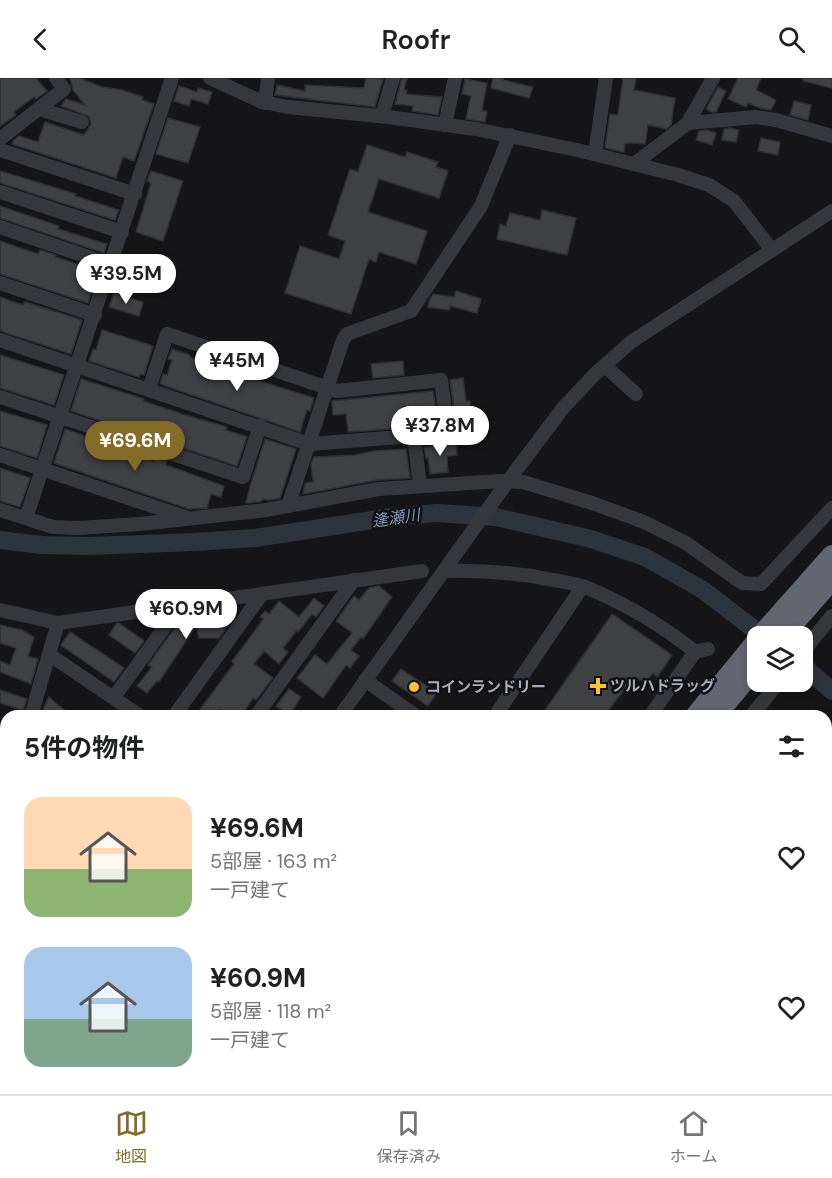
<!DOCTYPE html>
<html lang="ja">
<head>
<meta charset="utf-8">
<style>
	:root { --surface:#fff; --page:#f2f2f2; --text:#202124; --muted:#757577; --line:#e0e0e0; --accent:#836b28 }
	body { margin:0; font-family:"DM Sans","Noto Sans JP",sans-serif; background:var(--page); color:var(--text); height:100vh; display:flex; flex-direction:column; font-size:22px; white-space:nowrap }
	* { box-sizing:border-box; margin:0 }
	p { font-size:20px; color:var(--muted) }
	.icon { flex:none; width:33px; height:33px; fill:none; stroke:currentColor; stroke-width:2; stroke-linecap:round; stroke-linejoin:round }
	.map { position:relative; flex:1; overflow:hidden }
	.details { position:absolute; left:0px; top:632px; width:832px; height:386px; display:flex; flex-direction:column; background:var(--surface); border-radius:18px 18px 0 0; box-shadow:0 3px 9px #0003 }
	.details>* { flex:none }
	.buttons { position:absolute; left:747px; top:548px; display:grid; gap:12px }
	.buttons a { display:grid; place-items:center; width:66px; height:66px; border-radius:12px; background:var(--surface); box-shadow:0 3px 9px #0003; font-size:30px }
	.price { position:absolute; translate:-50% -51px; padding:0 14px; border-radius:21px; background:#fff; color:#222; font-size:20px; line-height:39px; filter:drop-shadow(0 2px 3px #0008) }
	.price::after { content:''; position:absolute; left:50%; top:36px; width:18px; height:14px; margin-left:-9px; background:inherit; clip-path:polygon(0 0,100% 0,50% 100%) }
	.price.current { background:var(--accent); color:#fff }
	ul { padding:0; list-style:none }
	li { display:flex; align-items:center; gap:18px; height:150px; padding:0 24px }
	li span { display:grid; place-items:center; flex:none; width:168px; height:120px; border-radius:18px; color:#555 }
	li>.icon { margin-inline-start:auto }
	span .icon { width:72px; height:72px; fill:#fffc; stroke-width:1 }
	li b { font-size:26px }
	h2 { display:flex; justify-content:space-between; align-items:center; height:72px; padding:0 24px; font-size:26px }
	header { display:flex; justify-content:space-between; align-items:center; height:78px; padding:0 24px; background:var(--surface); font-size:27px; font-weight:600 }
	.tabs { display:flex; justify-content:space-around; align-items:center; height:84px; border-top:2px solid var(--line); background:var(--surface); font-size:16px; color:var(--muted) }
	.tabs a { display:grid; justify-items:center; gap:3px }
	.tabs .current { color:var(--accent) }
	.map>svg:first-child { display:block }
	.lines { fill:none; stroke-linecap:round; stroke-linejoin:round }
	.river { stroke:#2c343d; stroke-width:18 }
	.building { fill:#404145; stroke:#303035; stroke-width:1.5 }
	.minor { stroke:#37383e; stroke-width:14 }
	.highway { stroke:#63656f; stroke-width:20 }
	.poi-dot { fill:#fbc52c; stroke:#111113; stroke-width:2 }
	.labels { text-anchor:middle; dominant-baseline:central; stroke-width:5; stroke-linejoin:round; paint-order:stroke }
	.poi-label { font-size:15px; font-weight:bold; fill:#a8acb9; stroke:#111113; text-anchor:start }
	.water-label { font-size:16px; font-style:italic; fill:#7d97b6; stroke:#111113 }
</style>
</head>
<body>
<header><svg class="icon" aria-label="back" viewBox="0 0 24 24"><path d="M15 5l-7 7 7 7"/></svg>Roofr<svg class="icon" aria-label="search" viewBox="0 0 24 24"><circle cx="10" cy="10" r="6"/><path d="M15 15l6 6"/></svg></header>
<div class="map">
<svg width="832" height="1016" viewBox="0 0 832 1016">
	<rect width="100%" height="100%" fill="#161618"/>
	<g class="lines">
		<!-- river -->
		<g class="river">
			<polyline points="0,462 41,467 89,468 194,464 255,460 392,439 437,435 496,439 591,461 645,479 703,512 763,558"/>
			<polyline points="802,587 832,613"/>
			<polyline points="0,972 6,975"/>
		</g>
	</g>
	<!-- building -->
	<g class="building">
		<polygon points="0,0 36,0 47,13 36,21 34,19 14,34 16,37 0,48"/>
		<polygon points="70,0 79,0 102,9 122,12 143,19 142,22 154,26 134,83 123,79 116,100 12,66 14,62 19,58 38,64 45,44 84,57 91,46 89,38 61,28 66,21 85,27 73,12"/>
		<polygon points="366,0 383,1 375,29 275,17 277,7 305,13 305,7 364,10"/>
		<polygon points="402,0 407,0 404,12 407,12 406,16 442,19 438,37 412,33 413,28 395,26"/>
		<polygon points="493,0 503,0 503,2 533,9 529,20 491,10"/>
		<polygon points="623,0 636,0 634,12 675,20 671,47 666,51 648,47 645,66 627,65 625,66 624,74 605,70 610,36 618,37"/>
		<polygon points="738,0 761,0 756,12 776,22 771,32 760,30 748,25 746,29 728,21"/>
		<polygon points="803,0 832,0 832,10 803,3"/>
		<polygon points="465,1 487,5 482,32 487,34 485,44 466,41 471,18 462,16"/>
		<polygon points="179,8 197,14 198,10 212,14 208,26 191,21 189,28 174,23"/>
		<polygon points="718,9 726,13 716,34 712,34 706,31"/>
		<polygon points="794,23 811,27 808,42 790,37"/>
		<polygon points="168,40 200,49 188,85 156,76"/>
		<polygon points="730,50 739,52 736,64 722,62 724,51"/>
		<polygon points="707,52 716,55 712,67 696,62 699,53"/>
		<polygon points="761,60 780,64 778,77 758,73"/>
		<polygon points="367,67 405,79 407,74 438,84 436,89 448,93 439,120 379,101 368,134 427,153 416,186 379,174 376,184 369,181 351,236 285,215 300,168 339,181 345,163 328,157 350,91 358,94"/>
		<polygon points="0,93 76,116 75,118 119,132 115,142 0,105"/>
		<polygon points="151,93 183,103 163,163 136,154 151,105 147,103"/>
		<polygon points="0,128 59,148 58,151 107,166 104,175 0,140"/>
		<polygon points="542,132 576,140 567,177 497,161 500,146 506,148 510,135 540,142"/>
		<polygon points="0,163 38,176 40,172 56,177 55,179 98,193 88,225 0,196"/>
		<polygon points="130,187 152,194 148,207 126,200"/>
		<polygon points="456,213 481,221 477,235 450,228 449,232 428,229 429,223 433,216 454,219"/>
		<polygon points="114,215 143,224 139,238 109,229"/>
		<polygon points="0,219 23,227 25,224 82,242 71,276 0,253"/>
		<polygon points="102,252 153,268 144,297 140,296 139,299 89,283 93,271 96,272"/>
		<polygon points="172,271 190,277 190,279 210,287 314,320 310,333 307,332 300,354 160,306 163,296 167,297 172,282 168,281"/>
		<polygon points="0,277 64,297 54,327 0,310"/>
		<polygon points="403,283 404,297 373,300 371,286"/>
		<polygon points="463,300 466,323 470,323 471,334 467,334 468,352 457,353 450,302"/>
		<polygon points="81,301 144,321 143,323 182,336 227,349 226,352 247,359 237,388 71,333"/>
		<polygon points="433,313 438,347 423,348 421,328 402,329 404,350 348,354 346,336 333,337 332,323"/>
		<polygon points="0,333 47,347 37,380 0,368"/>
		<polygon points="65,351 85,358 85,360 154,383 155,380 167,384 166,387 224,408 221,419 211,416 207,430 189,431 54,385"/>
		<polygon points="265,361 296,371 280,420 269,422 263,421 262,423 248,425 246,424 251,405"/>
		<polygon points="456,366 457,377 447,378 448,394 430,396 428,380 426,380 424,369"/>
		<polygon points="406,371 410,400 377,402 303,416 305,405 313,404 311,386 314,379 355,377 374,373"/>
		<polygon points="0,390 30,400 20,429 0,423"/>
		<polygon points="379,508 392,519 363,561 361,559 351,572 359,578 350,590 346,587 323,620 297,600 315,577 327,586 352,555 336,543 354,518 359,522 369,510"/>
		<polygon points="314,520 324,528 316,539 312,536 298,554 297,552 283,570 288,574 279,586 264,573 254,586 273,600 256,622 253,620 241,638 230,638 220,631 215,638 195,638 234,586 232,583 260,546 263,541 260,539 265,533 269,536 279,523 299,539"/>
		<polygon points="235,529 236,536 228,548 225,548 225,552 219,560 199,560 196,548 159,604 157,603 147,615 137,608 152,589 148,587 179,544 181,537"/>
		<polygon points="612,536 672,577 657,599 653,595 646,604 634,599 604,638 541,638"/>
		<polygon points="119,545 144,563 135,575 109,557 116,546"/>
		<polygon points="0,547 22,552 34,559 28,578 38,581 31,606 0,594 0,583 10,587 16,570 0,565"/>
		<polygon points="70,554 124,590 114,604 61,567"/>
		<polygon points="401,591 437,615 428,628 392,603"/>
		<polygon points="289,611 301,619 289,638 280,638 283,633 276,628"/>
		<polygon points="0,612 27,621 23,632 0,625"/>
		<polygon points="49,619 58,627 73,638 47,638 42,634"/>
	</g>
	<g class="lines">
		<!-- minor -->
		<g class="minor">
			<polyline points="210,0 262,24 288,29 388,39 476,51 577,72 678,97 709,107 734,123 772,172"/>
			<polyline points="265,25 268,0"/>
			<polyline points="39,31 82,44"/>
			<polyline points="382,38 393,0"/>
			<polyline points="688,45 713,0"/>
			<polyline points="445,47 455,0"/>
			<polyline points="0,61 64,11 56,0"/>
			<polyline points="0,72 135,116"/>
			<polyline points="595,76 606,0"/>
			<polyline points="634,86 688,45 756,39 776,42 832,58"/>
			<polyline points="0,114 122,154"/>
			<polyline points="0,149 112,187"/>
			<polyline points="0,205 95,237"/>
			<polyline points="0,262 309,366 414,358"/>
			<polyline points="605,288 636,316"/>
			<polyline points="149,311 167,256 337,313 441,302 448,355 414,358 420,407"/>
			<polyline points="0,319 243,399 260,348"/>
			<polyline points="0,377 185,439"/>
			<polyline points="288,428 343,262 347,256 411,233 481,128 510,57"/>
			<polyline points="0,432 53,449 78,450 140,446 266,432 379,411 501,403 523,404 592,425 644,444 686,465 742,505 761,506 832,430"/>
			<polyline points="26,440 172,0"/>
			<path d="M 444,493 C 483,492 515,494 553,502 C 564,504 575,505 585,509 C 624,525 663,548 695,574"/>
			<polyline points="0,532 58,545 422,493"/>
			<polyline points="802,575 832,538"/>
			<polyline points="50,577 140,638"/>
			<polyline points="365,602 416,638"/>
			<polyline points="114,619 172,539 172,528"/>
			<polyline points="31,638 58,545"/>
			<polyline points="174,638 262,516"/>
			<polyline points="256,638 354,502"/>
			<polyline points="340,638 508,403 563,330 595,296 631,264 832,133"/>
			<polyline points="495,638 583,508"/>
			<polyline points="650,638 695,574 708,571"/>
			<polyline points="751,638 780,603"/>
			<polyline points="0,689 6,692"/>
			<polyline points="0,774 6,778"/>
			<polyline points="0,857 6,862"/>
			<polyline points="826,857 832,855"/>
			<polyline points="0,936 6,938"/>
			<polyline points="0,997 6,1000"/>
			<polyline points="26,1011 34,1016"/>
			<polyline points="117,1011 122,1016"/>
			<polyline points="313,1011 318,1016"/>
			<polyline points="690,1011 704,1016"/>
			<polyline points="65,1016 69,1011"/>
			<polyline points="164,1016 168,1011"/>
			<polyline points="242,1016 246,1011"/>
			<polyline points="383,1016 387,1011"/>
			<polyline points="471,1016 475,1011"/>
			<polyline points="720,1016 722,1011"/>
		</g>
		<!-- highway -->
		<g class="highway">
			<polyline points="760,558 832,477"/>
			<polyline points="783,558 832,502"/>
			<polyline points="695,638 758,561"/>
			<polyline points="716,638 758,587"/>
			<polyline points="424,1016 427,1011"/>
			<polyline points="444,1016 448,1011"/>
		</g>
	</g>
	<!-- markers -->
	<g class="poi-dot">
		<path d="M595 599h6v6h6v6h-6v6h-6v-6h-6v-6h6z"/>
		<circle cx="414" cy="609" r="6"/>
	</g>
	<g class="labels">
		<!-- poi labels -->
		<g class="poi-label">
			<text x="610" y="608">ツルハドラッグ</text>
			<text x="426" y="609">コインランドリー</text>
		</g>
		<!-- water labels -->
		<g class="water-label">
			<text transform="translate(396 440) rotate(-8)">逢瀬川</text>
		</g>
	</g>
</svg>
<div class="buttons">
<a><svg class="icon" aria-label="layers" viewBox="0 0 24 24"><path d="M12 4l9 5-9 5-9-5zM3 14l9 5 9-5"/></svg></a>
</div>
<b class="price" style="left:126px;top:227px">¥39.5M</b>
<b class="price" style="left:237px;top:314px">¥45M</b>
<b class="price" style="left:440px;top:379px">¥37.8M</b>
<b class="price current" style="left:135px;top:394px">¥69.6M</b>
<b class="price" style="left:186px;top:562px">¥60.9M</b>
<section class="details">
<h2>5件の物件<svg class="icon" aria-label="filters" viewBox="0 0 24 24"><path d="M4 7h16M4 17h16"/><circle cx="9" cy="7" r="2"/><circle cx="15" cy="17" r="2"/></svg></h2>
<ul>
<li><span style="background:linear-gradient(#ffd9b3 60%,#8fb573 0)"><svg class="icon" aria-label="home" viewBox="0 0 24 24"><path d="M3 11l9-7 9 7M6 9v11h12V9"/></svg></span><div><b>¥69.6M</b><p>5部屋 · 163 m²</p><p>一戸建て</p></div><svg class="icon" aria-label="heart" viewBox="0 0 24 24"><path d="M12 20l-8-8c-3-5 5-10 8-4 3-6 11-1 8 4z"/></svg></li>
<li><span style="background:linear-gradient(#a9c7e8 60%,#7fa58c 0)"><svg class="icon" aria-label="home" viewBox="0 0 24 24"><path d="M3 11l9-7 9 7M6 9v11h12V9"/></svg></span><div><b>¥60.9M</b><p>5部屋 · 118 m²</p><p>一戸建て</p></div><svg class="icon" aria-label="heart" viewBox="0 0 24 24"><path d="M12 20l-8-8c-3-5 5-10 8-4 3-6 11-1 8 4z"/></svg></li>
</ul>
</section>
</div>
<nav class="tabs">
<a class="current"><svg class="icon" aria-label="map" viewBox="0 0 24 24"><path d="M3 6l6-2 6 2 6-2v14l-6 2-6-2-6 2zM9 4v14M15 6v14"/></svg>地図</a>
<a><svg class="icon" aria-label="saved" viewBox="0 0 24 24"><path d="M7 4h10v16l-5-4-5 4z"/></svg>保存済み</a>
<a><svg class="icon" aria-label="home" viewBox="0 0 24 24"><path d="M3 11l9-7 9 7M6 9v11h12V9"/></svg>ホーム</a>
</nav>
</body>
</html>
